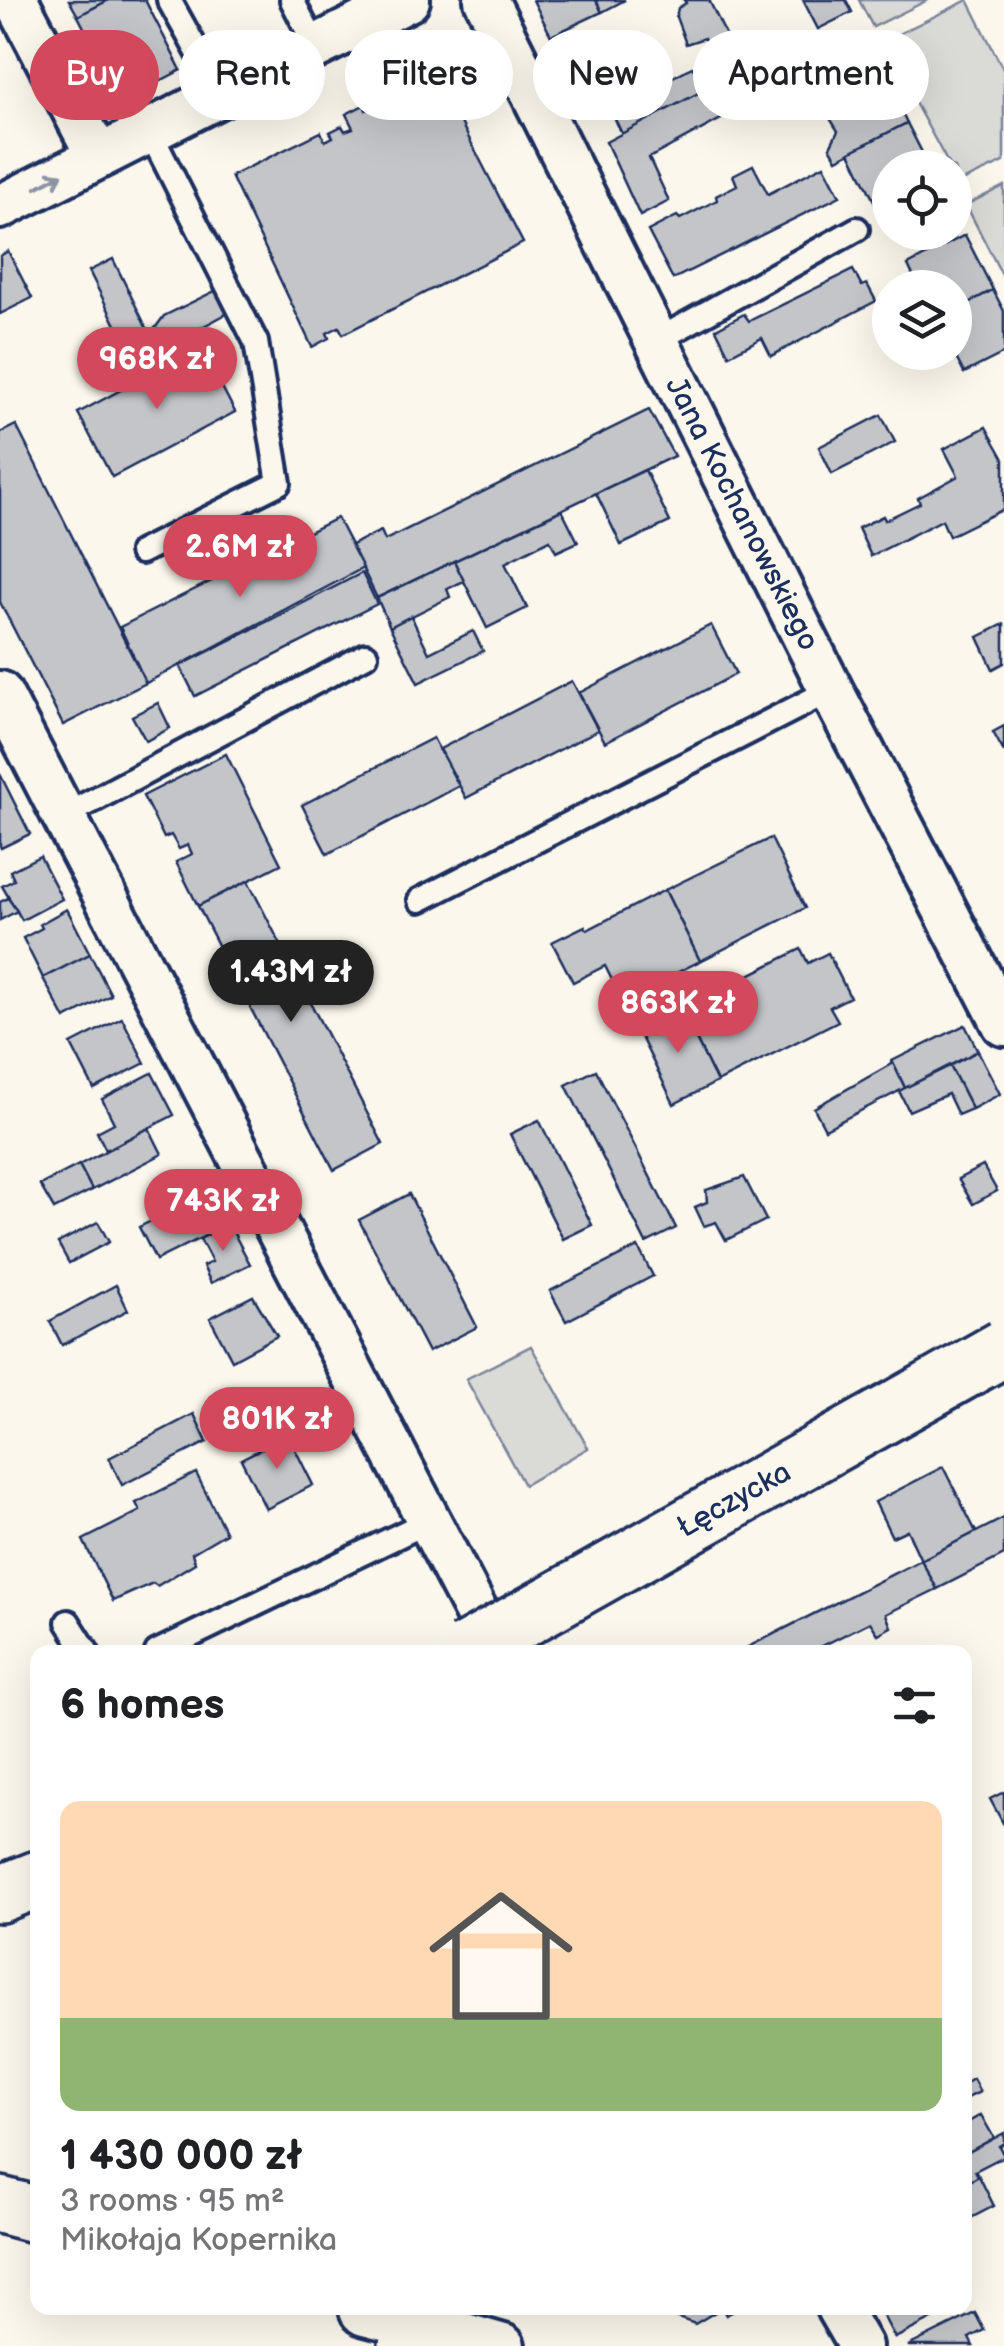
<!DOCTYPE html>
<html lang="en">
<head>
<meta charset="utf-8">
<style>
	:root { --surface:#fff; --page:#f6f6f6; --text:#202124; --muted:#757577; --accent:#d1495b }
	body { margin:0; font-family:"Balsamiq Sans",sans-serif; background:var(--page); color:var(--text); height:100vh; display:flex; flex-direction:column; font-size:38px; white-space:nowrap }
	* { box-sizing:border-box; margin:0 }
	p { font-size:32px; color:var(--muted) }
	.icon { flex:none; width:55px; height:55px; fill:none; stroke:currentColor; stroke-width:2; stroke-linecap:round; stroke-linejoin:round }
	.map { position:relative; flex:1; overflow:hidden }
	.details { position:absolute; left:30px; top:1645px; width:942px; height:670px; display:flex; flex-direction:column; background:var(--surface); border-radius:20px; box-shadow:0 10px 40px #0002 }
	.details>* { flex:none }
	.guide { position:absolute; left:30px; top:30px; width:945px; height:90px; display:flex; gap:20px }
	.fabs { position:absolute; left:872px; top:150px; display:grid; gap:20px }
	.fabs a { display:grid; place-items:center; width:100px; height:100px; border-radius:50%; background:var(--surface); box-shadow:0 10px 40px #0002; font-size:50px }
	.price { position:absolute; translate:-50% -85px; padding:0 22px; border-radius:35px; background:var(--accent); color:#fff; font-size:32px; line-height:65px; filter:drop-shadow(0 2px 5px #0008) }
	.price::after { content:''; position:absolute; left:50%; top:60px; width:30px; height:22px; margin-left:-15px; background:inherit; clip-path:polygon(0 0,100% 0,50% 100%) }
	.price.selected { background:#222; color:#fff }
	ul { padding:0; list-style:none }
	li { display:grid; align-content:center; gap:20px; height:530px; padding:0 30px }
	li span { display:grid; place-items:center; height:310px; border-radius:20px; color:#555 }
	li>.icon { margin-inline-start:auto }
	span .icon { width:180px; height:180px; fill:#fffc; stroke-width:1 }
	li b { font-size:42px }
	h2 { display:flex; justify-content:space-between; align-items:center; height:120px; padding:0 30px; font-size:42px }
	.chip { padding:0 35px; border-radius:45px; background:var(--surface); box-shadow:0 10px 40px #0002; font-size:35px; line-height:90px }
	.chip.selected { background:var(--accent); color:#fff }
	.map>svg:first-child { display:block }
	.green { fill:#dadad7; stroke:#7a849a; stroke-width:2.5 }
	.building { fill:#c3c5c9; stroke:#1b2f5e; stroke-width:2.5 }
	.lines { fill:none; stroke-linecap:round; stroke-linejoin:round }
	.service-casing { stroke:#1b2f5e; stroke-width:30 }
	.minor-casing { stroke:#1b2f5e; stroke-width:50 }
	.tertiary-casing { stroke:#1b2f5e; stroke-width:62 }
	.service { stroke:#fbf7ec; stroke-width:22 }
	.minor { stroke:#fbf7ec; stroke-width:42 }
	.tertiary { stroke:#fbf7ec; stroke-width:55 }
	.tertiary-bridge-casing { stroke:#1b2f5e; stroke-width:62; stroke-linecap:butt }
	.tertiary-bridge { stroke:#fbf7ec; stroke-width:55 }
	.oneway { stroke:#8b93a5 }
	.labels { text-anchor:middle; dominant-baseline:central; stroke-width:8; stroke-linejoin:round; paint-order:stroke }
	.street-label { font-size:30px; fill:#1b2f5e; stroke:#fbf7ec }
</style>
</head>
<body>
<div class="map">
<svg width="1004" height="2346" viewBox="0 0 1004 2346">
	<rect width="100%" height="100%" fill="#fbf7ec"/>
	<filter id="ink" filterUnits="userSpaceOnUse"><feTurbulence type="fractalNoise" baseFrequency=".01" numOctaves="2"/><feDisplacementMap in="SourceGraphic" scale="20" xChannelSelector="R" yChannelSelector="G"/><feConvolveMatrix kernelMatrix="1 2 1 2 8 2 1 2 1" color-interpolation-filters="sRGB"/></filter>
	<g filter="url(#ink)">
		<!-- green -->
		<g class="green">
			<polygon points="859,0 928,0 873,27"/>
			<polygon points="968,0 1004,71 1004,162 958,183 955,168 950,167 882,42"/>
			<polygon points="1004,186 1004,279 966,205"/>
			<polygon points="531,1346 588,1448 524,1485 466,1379"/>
		</g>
		<!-- building -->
		<g class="building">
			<polygon points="69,0 109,0 78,16"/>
			<polygon points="109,0 145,0 181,70 122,101 78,16"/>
			<polygon points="533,0 596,0 602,12 551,36"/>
			<polygon points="596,0 625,0 602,12"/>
			<polygon points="684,0 709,0 743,71 623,136 606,100 641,82 648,90 692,67 699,76 717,66 704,38 686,44 676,17 678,8 686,3"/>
			<polygon points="803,0 846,0 852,12 818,29"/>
			<polygon points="789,45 804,74 649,158 669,201 640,216 606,142"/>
			<polygon points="880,66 907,123 837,159 830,147 838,131 818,99"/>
			<polygon points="422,82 444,90 523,243 343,334 339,327 327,333 329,338 312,347 231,176 321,132 325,141 333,137 330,132 342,126 345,131 353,128 346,114 364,105 366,110"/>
			<polygon points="907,123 930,168 890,168 890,205 879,211 850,152"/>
			<polygon points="753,165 768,194 824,165 840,196 673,279 648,231 677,216 680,219 717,200 716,196 737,185 733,175"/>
			<polygon points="965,235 993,290 955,310 955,288 919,288 908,265"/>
			<polygon points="8,251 32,298 0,314 0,256"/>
			<polygon points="113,259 150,335 164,316 217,290 228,313 135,363 89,271"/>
			<polygon points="853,270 862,286 867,284 876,301 771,356 762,338 729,355 716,329 744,314 749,321"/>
			<polygon points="993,290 1004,311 1004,353 964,373 953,352 955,310"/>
			<polygon points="201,347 235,412 112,477 78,413"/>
			<polygon points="649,410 674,456 377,598 351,545 381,531 385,540"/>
			<polygon points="881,415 895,442 832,474 819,447"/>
			<polygon points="16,425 146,683 63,725 0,602 0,433"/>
			<polygon points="986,427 1004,459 1004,509 949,536 942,520 871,556 858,528 883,516 885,520 920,503 918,498 958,476 944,449"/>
			<polygon points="645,470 670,522 621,545 596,493"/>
			<polygon points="562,510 578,542 556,552 550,540 505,563 527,608 487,628 454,561"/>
			<polygon points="337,518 363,568 146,683 120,627"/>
			<polygon points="454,561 464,581 447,589 450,597 390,627 377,598"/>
			<polygon points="362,573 377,604 195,696 180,666"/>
			<polygon points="411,616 429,653 473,631 483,651 418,683 390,627"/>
			<polygon points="1004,624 1004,663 993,669 978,637"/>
			<polygon points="711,625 736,674 605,742 579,693"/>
			<polygon points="572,681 598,730 466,798 440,749"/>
			<polygon points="158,703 170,728 146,741 132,716"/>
			<polygon points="1004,726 1004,752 993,732"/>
			<polygon points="433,738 459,786 327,854 302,805"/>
			<polygon points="226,754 281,864 198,906 176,862 192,854 188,845 179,849 171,835 164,838 143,796"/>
			<polygon points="0,774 30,834 1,848 0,846"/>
			<polygon points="771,838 805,908 700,961 665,890"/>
			<polygon points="40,856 62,899 22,920 2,886 14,880 10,871"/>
			<polygon points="248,881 383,1144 334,1170 198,906"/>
			<polygon points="665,890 700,961 622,1000 605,966 573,982 552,942 585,926 587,930"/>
			<polygon points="8,898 17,911 0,920 0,902"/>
			<polygon points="67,909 90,954 43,978 23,938 42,928 40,924"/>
			<polygon points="801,949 808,963 828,953 850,997 830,1007 838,1021 717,1082 681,1009"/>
			<polygon points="90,954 111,995 65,1019 43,978"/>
			<polygon points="681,1009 717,1082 674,1104 638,1031"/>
			<polygon points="122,1018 145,1063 94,1089 71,1044"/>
			<polygon points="965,1025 978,1051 905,1088 892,1061"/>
			<polygon points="978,1051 1000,1094 972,1109 950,1066"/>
			<polygon points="893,1063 905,1088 825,1129 814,1108"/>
			<polygon points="950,1066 972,1109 958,1115 948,1094 909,1111 899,1091"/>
			<polygon points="596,1070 676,1228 646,1243 566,1085"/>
			<polygon points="152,1073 174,1115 106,1150 97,1132 114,1123 102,1099"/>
			<polygon points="539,1120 592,1225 563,1239 510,1134"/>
			<polygon points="149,1128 162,1154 92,1190 79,1165"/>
			<polygon points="79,1165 92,1190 54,1209 40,1185"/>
			<polygon points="983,1166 997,1191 973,1204 958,1179"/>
			<polygon points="744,1177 766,1220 726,1240 716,1222 704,1226 695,1207 707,1202 706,1190"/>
			<polygon points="210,1184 229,1224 156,1260 139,1227 176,1209 173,1203"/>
			<polygon points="409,1194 477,1327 428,1352 359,1220"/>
			<polygon points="98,1222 109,1242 69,1263 58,1243"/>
			<polygon points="229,1224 250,1264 211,1283 203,1266 212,1262 200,1239"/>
			<polygon points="638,1247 653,1276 566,1321 550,1291"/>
			<polygon points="116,1285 128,1310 62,1345 50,1321"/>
			<polygon points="253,1296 277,1336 232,1360 210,1318"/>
			<polygon points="194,1414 207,1442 122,1485 109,1458"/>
			<polygon points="288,1435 313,1485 266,1509 241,1459"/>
			<polygon points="943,1467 976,1532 921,1560 907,1530 892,1537 875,1502"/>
			<polygon points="196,1473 226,1533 192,1553 195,1563 157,1586 153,1583 113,1601 83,1540 140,1511 136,1503"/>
			<polygon points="1004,1518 1004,1555 937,1589 921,1560"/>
			<polygon points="921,1560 937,1589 886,1614 891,1627 878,1634 870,1622 810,1652 746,1652 744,1649"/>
			<polygon points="1004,1792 1004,1825 990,1799"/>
			<polygon points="973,2079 980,2092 965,2099 965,2084"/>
			<polygon points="981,2115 994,2138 965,2154 965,2124"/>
			<polygon points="1004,2133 1004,2143 999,2146 1004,2156 975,2171 979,2177 965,2184 965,2154"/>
			<polygon points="979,2176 994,2206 965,2221 965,2184"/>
			<polygon points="665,2308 740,2308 726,2315 722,2308 695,2324 669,2315"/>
			<polygon points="879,2308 937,2308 940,2315 895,2338"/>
			<polygon points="975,2313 984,2330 969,2338 973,2346 908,2346"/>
		</g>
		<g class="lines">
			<defs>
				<g id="service">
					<polyline points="169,0 221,94"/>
					<polyline points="292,0 316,47"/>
					<polyline points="656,341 857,229"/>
					<polyline points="141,552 279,483 256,342 149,130"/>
					<polyline points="64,816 366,655"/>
					<polyline points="420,900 831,690"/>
					<polyline points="68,1622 87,1652"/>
					<polyline points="157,1652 429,1521"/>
				</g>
				<g id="minor">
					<polyline points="16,0 98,156"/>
					<polyline points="486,0 831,690 1004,1024"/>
					<polyline points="0,207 408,0"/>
					<polyline points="0,693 497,1652"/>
					<polyline points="838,2308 860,2346"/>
					<polyline points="413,2320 503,2346"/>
				</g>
				<g id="tertiary">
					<polyline points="0,1894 38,1879"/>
					<polyline points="0,2205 38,2215"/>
					<polyline points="367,2308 413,2320 407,2346"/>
				</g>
			</defs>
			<!-- service casing -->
			<use href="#service" class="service-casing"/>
			<!-- minor casing -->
			<use href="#minor" class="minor-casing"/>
			<!-- tertiary casing -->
			<use href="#tertiary" class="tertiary-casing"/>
			<!-- service -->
			<use href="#service" class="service"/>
			<!-- minor -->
			<use href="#minor" class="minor"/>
			<!-- tertiary -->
			<use href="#tertiary" class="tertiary"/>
			<defs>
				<polyline id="tertiary-bridge" points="465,1652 1004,1348"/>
			</defs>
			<!-- tertiary-bridge casing -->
			<use href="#tertiary-bridge" class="tertiary-bridge-casing"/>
			<!-- tertiary-bridge -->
			<use href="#tertiary-bridge" class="tertiary-bridge"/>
		</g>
		<!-- one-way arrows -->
		<defs><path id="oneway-shaft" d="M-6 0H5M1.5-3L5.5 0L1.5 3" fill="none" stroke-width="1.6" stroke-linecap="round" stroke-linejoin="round" transform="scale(2.5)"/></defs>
		<use class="oneway" href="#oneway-shaft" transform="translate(49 181) rotate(-28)"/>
	</g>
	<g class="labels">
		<!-- street labels -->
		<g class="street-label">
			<text transform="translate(742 514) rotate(63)">Jana Kochanowskiego</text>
			<text transform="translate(734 1500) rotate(-29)">Łęczycka</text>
		</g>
	</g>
</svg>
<div class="fabs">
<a><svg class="icon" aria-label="locate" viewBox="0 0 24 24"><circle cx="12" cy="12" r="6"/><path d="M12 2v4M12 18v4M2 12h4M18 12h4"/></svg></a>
<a><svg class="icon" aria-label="layers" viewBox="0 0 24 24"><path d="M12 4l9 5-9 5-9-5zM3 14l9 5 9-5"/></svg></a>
</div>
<b class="price" style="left:157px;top:412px">968K zł</b>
<b class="price" style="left:240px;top:600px">2.6M zł</b>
<b class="price selected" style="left:291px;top:1025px">1.43M zł</b>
<b class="price" style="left:678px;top:1056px">863K zł</b>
<b class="price" style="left:223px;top:1254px">743K zł</b>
<b class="price" style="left:277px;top:1472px">801K zł</b>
<div class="guide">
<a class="chip selected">Buy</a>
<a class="chip">Rent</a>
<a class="chip">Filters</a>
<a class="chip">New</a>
<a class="chip">Apartment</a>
</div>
<section class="details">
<h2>6 homes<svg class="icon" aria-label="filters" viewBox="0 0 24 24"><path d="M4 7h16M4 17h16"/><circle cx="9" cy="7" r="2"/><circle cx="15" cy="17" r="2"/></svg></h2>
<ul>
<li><span style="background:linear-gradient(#ffd9b3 70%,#8fb573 0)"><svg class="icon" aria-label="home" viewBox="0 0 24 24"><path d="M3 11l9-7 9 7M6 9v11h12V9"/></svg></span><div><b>1 430 000 zł</b><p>3 rooms · 95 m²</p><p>Mikołaja Kopernika</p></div></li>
</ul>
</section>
</div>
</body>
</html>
